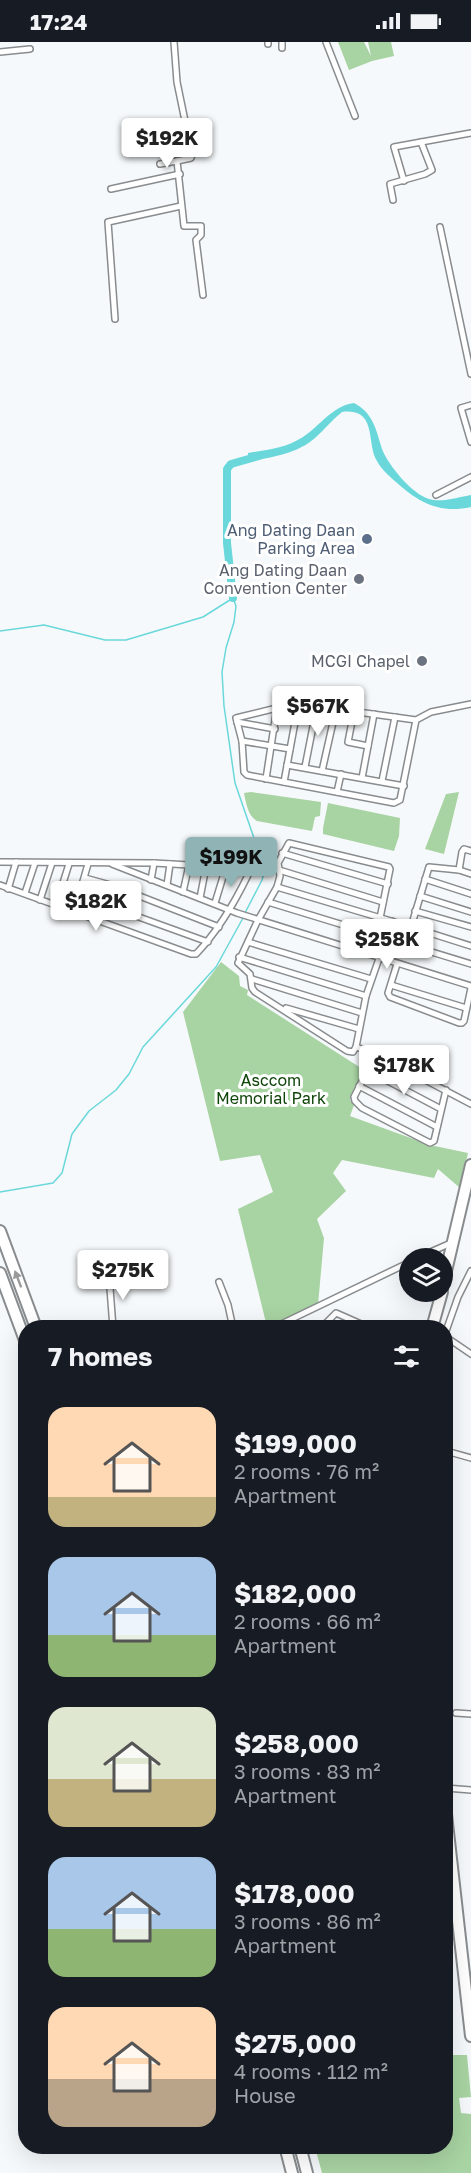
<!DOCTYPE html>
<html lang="en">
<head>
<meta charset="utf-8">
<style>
	:root { --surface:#171b24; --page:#20242c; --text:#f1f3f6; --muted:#9ea1a6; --accent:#90b4b6 }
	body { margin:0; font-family:"Golos Text",sans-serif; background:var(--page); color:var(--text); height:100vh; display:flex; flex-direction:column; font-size:22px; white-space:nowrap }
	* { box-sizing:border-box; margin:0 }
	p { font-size:20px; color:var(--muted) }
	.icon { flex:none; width:33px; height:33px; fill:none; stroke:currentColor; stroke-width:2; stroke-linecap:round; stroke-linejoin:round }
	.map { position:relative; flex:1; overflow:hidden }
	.details { position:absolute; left:18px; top:1278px; width:435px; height:834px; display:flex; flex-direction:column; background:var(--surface); border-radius:24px; box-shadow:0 6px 24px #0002 }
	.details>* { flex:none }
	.tools { position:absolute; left:399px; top:1206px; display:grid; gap:12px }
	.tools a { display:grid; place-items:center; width:54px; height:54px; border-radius:50%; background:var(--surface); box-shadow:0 6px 24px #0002; font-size:30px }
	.price { position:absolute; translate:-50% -51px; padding:0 14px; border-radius:6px; background:#fff; color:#222; font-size:20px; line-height:39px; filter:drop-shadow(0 2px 3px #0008) }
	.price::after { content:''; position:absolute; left:50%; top:36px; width:18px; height:14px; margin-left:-9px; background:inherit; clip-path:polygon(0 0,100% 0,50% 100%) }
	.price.on { background:var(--accent); color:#111 }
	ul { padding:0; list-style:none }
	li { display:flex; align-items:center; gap:18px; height:150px; padding:0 30px }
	li span { display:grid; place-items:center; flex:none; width:168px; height:120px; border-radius:18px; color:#555 }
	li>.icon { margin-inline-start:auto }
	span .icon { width:72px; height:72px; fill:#fffc; stroke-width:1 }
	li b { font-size:26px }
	h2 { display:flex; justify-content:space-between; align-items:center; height:72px; padding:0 30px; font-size:26px }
	.status { display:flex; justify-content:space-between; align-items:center; height:42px; padding:0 30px; background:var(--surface); direction:ltr }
	.status svg { height:16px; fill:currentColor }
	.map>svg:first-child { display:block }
	.green { fill:#a8d3a2 }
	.water { fill:#6ad8db }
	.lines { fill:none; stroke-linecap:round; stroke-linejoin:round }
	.stream { stroke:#6ad8db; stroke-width:1.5 }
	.river { stroke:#6ad8db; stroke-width:8 }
	.street-casing { stroke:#898c8e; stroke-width:8 }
	.highway-casing { stroke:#898c8e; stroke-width:14 }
	.street { stroke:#fff; stroke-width:5 }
	.highway { stroke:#fff; stroke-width:10 }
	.oneway { fill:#9a9a9a }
	.service-dot { fill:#5c6f8a; stroke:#fff; stroke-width:2 }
	.worship-dot { fill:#6b7280; stroke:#fff; stroke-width:2 }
	.labels { text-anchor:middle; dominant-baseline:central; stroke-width:6; stroke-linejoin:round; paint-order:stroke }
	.service-label { font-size:16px; fill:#4e5e75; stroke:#fff; text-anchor:end }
	.worship-label { font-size:16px; fill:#5b616d; stroke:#fff; text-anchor:end }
	.park-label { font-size:16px; fill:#0f4509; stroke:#fff }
</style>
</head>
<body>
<div class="status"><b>17:24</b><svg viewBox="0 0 49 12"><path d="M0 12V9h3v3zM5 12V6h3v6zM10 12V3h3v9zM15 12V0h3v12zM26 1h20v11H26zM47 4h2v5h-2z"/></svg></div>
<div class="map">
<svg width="471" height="2131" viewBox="0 0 471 2131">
	<rect width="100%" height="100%" fill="#f6f9fb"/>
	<!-- green -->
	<g class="green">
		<polygon points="338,0 364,0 371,14 368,0 391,0 394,14 372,19 349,28"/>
		<path d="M 251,750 L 321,760 L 320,774 L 315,775 L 312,789 L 257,779 C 248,774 246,761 244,751 Z"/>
		<polygon points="459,750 444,812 425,807 446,752"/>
		<polygon points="328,761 400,776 399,794 394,809 323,792 323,786"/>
		<polygon points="221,920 239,934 240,944 248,948 247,953 364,1028 350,1058 354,1063 350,1074 430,1103 468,1111 460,1146 438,1127 434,1136 342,1118 333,1131 346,1149 317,1177 324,1196 318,1263 270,1285 267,1285 238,1167 273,1150 260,1113 220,1119 183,970"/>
		<polygon points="446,2013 467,2013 471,2055 459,2056 461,2071 471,2072 471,2131 322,2131 315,2105 446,2104"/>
	</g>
	<!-- water -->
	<path class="water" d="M 354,361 C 373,371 376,387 382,407 C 388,423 412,452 429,457 C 441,461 459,455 471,453 L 471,465 C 439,472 418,460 396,440 C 389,434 381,427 377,419 C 366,402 378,365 342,370 C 332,378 324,388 315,396 C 297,412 271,415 248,420 L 248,411 C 267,408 286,406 303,395 C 320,384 332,364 354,361 Z"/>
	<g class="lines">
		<!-- stream -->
		<g class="stream">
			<polyline points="0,589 44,583 105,598 126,598 203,575 233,556 236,564 234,580 226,606 222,630 224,664 235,741 265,828 262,838 245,871"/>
			<polyline points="0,1150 53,1141 62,1131 72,1092 89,1069 116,1048 129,1032 143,1005 216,925 243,876"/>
		</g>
		<!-- river -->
		<polyline class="river" points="233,556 227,501 227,427 231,422 259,414"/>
		<defs>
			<g id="street">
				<polyline points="174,0 177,40 192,113 191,116 177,119 184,184 201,184 201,193 196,198 203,253"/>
				<polyline points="268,0 268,2"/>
				<polyline points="326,0 355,74"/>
				<polyline points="282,6 282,0"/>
				<polyline points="0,10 30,7"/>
				<polyline points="138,107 186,87"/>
				<polyline points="160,122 177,119"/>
				<polyline points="404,139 394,105 471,91"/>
				<polyline points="111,147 180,132"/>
				<polyline points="393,158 390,142 425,132 432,128 421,100"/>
				<polyline points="440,185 471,332"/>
				<polyline points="115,277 108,180 181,164"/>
				<polyline points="471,363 461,366 471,400"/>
				<polyline points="436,453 471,435"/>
				<polyline points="354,669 348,700 368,704"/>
				<polyline points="416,678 400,758 394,761 247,733 244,730 242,699 236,676 289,663 336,667 416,678 431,670 471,662"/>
				<polyline points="237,680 275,687"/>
				<polyline points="242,699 290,707"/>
				<polyline points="287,723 404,744"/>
				<polyline points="305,725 317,664"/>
				<polyline points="322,729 336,667"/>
				<polyline points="362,736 374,672"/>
				<polyline points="266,737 277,665"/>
				<polyline points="382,739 395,675"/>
				<polyline points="284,740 298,664"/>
				<polyline points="337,750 341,732"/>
				<polyline points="282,811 388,842"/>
				<path d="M 0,820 L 154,821 L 243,826 L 248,833 C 234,862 219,888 196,912 L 191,912 L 0,843"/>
				<polyline points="112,822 237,871 471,944"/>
				<polyline points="279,828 383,860"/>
				<polyline points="459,828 471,832"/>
				<polyline points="85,836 114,844 219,885"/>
				<polyline points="425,837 471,852"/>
				<polyline points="151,838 154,821"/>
				<polyline points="167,843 170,822"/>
				<polyline points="277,845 411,885 429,825 459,828 462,810 464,807 471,809"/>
				<polyline points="8,847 16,820"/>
				<polyline points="183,850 189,823"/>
				<polyline points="25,851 35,821"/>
				<polyline points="78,853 208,900"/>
				<polyline points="420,854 471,870"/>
				<polyline points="200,856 206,825"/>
				<polyline points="40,858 52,821"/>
				<polyline points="268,860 471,922"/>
				<polyline points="215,861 226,825"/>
				<polyline points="56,863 69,822"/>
				<polyline points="415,869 471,885"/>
				<polyline points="74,870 88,822"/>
				<polyline points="380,876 390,827 389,825 289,801 278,821 280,834 277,845 258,878 238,921 250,932 252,946 255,950 347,1009 353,1010 356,1005 366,954 392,879"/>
				<polyline points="411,885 471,904"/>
				<polyline points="248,900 371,937"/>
				<polyline points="239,915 366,954"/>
				<polyline points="397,922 388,951 390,955 459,981 462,981 464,979 471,946"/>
				<polyline points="252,937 362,971"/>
				<polyline points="391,943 466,966"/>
				<polyline points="286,966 359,987"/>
				<polyline points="356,1005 376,1012 471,1062"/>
				<polyline points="376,1012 354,1055 355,1059 362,1066 430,1101 434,1099 446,1048"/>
				<polyline points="367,1028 441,1067"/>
				<polyline points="359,1044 437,1085"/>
				<polyline points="417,1216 451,1201"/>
				<polyline points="109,1233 113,1286"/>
				<polyline points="219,1240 228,1263 233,1286"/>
				<polyline points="99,1286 100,1282"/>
				<polyline points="273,1286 410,1220"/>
				<polyline points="321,1286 336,1271 370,1286"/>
				<polyline points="446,1289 458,1255 471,1229"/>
				<polyline points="446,1295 471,1312"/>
				<polyline points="446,1409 471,1416"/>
				<polyline points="456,1671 471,1672"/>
				<polyline points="446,1746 471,1748"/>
			</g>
			<g id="highway">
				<polyline points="0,1189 36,1286"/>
				<polyline points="0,1231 26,1301"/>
				<polyline points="442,1246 471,1123"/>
				<polyline points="432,1286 442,1250"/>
				<polyline points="446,1772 471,1994"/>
				<polyline points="285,2104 292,2131"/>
				<polyline points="300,2104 307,2131"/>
			</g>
		</defs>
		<!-- street casing -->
		<use href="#street" class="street-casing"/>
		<!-- highway casing -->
		<use href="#highway" class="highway-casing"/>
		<!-- street -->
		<use href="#street" class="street"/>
		<!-- highway -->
		<use href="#highway" class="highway"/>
	</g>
	<!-- one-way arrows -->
	<defs><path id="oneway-solid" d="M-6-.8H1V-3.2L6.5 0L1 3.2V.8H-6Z" transform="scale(1.5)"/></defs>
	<use class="oneway" href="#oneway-solid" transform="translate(18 1237) rotate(-111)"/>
	<!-- markers -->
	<circle class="service-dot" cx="367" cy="497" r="6"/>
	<g class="worship-dot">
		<circle cx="359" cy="537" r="6"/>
		<circle cx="422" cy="619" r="6"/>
	</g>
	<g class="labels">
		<!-- service labels -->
		<g class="service-label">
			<text x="355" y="488">Ang Dating Daan<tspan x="355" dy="18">Parking Area</tspan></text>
		</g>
		<!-- worship labels -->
		<g class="worship-label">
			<text x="347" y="528">Ang Dating Daan<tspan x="347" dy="18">Convention Center</tspan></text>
			<text x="410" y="619">MCGI Chapel</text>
		</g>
		<!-- park labels -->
		<g class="park-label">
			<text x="271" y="1038">Asccom<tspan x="271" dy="18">Memorial Park</tspan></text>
		</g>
	</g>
</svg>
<div class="tools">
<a><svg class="icon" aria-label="layers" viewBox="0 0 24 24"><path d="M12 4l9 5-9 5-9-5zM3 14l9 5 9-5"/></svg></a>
</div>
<b class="price" style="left:167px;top:127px">$192K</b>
<b class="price" style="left:318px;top:695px">$567K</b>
<b class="price on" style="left:231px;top:846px">$199K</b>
<b class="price" style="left:96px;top:890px">$182K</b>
<b class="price" style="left:387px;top:928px">$258K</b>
<b class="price" style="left:404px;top:1054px">$178K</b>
<b class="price" style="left:123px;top:1259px">$275K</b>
<section class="details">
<h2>7 homes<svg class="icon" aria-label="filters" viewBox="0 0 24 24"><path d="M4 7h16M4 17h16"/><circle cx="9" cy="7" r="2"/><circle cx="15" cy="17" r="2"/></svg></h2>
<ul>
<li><span style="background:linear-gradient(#ffd9b3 75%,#c2b280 0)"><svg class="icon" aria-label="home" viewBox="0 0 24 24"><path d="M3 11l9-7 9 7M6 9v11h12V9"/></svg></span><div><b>$199,000</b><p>2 rooms · 76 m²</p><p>Apartment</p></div></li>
<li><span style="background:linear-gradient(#a9c7e8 65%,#8fb573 0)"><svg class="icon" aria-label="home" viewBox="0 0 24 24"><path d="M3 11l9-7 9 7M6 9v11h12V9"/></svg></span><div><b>$182,000</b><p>2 rooms · 66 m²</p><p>Apartment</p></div></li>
<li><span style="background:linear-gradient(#dfe7d0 60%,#c2b280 0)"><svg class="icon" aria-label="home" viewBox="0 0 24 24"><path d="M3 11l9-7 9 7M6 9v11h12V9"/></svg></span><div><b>$258,000</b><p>3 rooms · 83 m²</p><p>Apartment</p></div></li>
<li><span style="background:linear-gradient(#a9c7e8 60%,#8fb573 0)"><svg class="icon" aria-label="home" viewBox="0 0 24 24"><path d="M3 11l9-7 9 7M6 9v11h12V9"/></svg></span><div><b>$178,000</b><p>3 rooms · 86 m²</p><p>Apartment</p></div></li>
<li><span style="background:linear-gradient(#ffd9b3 60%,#b9a48a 0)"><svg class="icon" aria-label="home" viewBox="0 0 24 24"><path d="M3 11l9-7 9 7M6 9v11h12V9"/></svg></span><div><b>$275,000</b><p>4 rooms · 112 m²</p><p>House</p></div></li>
</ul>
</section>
</div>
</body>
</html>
